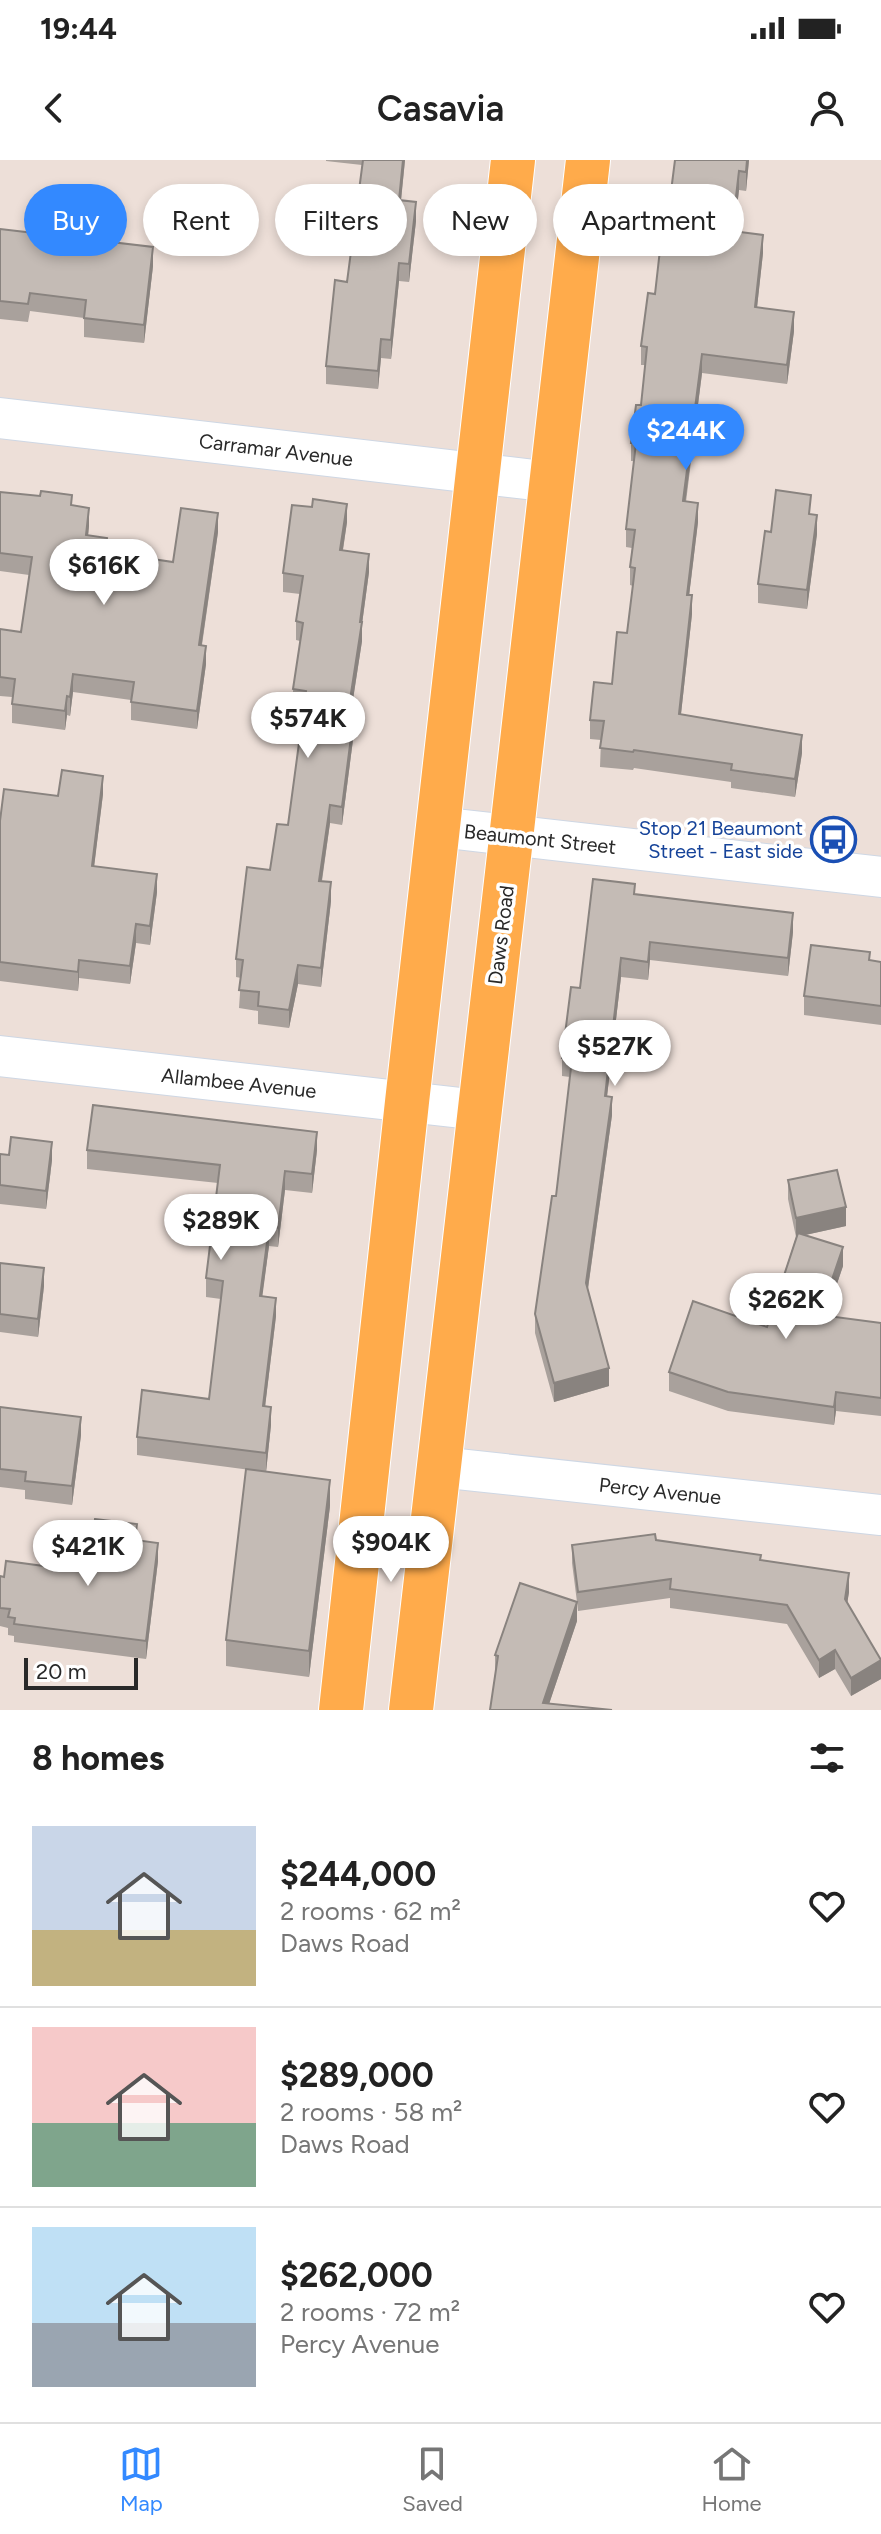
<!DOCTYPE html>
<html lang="en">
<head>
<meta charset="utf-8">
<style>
	:root { --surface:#fff; --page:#f2f2f2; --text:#222; --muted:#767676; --line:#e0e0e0; --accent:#3389ff }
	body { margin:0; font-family:Figtree,sans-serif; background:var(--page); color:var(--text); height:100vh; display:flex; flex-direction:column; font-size:30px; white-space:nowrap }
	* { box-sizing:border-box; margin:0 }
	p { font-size:26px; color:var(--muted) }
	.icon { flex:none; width:44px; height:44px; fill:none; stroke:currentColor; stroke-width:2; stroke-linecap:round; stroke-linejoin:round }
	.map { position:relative; height:1550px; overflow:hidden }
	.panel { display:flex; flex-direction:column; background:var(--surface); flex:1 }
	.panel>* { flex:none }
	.hud { position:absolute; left:24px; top:24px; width:834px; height:72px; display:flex; gap:16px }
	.scale { position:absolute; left:24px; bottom:20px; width:114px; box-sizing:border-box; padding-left:8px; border:4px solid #292929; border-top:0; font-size:22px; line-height:28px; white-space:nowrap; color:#292929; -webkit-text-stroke:6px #fff; paint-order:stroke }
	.price { position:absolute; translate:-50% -68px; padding:0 18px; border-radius:28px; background:#fff; color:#222; font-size:26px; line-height:52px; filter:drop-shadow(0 2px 4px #0008) }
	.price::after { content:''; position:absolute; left:50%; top:48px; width:24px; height:18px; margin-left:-12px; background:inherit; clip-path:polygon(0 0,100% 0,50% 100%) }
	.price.active { background:var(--accent); color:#fff }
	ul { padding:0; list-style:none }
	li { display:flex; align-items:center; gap:24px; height:200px; padding:0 32px }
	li+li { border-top:2px solid var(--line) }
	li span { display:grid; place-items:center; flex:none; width:224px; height:160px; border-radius:0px; color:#555 }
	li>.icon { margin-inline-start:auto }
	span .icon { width:96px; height:96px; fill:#fffc; stroke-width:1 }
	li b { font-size:34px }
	h2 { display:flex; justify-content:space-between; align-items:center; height:96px; padding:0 32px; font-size:34px }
	.chip { padding:0 28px; border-radius:36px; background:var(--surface); box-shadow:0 4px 12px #0003; font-size:28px; line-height:72px }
	.chip.active { background:var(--accent); color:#fff }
	.status { display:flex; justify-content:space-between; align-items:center; height:56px; padding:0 40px; background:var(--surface); direction:ltr }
	.status svg { height:22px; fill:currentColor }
	header { display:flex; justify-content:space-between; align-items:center; height:104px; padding:0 32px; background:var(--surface); font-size:36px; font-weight:600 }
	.tabs { display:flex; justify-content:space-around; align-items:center; height:112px; border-top:2px solid var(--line); background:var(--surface); font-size:22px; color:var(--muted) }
	.tabs a { display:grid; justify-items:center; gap:4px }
	.tabs .active { color:var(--accent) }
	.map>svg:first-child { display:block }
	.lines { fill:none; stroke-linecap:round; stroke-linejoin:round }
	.minor-casing { stroke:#ced7e4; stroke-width:42 }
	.major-casing { stroke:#fff; stroke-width:46 }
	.minor { stroke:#fff; stroke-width:40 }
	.major { stroke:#ffab4b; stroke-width:44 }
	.wall { fill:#a9a19c }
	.shaded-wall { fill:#89837f }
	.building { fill:#c4bbb5; stroke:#89837f; stroke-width:2 }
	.labels { text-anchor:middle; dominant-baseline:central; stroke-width:7; stroke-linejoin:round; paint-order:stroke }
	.street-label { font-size:20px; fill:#292929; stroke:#fff }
	.transit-label { font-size:20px; fill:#164399; stroke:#fff; text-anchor:end }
</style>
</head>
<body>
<div class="status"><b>19:44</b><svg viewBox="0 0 49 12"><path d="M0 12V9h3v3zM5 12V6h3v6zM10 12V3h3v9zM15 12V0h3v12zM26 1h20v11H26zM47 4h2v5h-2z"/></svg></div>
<header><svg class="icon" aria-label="back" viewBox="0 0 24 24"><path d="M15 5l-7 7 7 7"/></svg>Casavia<svg class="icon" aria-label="person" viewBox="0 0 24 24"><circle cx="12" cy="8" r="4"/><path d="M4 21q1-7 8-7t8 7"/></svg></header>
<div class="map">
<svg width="881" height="1550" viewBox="0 0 881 1550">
	<rect width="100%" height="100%" fill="#eddfd8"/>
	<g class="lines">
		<defs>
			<g id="minor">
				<polyline points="0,258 552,322"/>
				<polyline points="438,667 881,717"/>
				<polyline points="0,896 479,950"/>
				<polyline points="439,1307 881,1355"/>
			</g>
			<g id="major">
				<polyline points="341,1550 407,942 513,0"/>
				<path d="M 411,1550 C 469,1033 531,517 588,0"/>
			</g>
		</defs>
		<!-- minor casing -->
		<use href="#minor" class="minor-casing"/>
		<!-- major casing -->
		<use href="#major" class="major-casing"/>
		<!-- minor -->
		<use href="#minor" class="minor"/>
		<!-- major -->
		<use href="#major" class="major"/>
	</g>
	<!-- wall -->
	<g class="wall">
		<polygon points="326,0 405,0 401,41 416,61 409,122 399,121 391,199 381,198 378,229 326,224 326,206 347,122 362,5 326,1"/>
		<polygon points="675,0 749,0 746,31 739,30 734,71 763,93 757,147 794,171 787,224 702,213 686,342 698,362 689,435 692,454 681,554 802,593 795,637 731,628 731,622 634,608 633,610 600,607 601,580 590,579 590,560 612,524 627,473 633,426 630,425 630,407 632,388 626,387 626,369 634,301 631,301 631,283 641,245 645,205 641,205 641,186 655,134 668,55"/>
		<polygon points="0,69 153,106 144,183 84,177 84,158 30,151 28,162 0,159"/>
		<polygon points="0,332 72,345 89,366 88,376 107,392 173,402 218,372 202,485 206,504 197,569 131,560 131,540 73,532 70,556 67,555 65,570 12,563 12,537 0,536 0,469 21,472 29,415 0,411"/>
		<polygon points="312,347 347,362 343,390 369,412 362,464 362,481 351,553 354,572 342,665 330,663 322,721 331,741 321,827 298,824 289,868 258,864 258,851 239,848 241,818 236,817 236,799 288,665 303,549 293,548 293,529 300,481 296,480 296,461 300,434 283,432 283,413"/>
		<polygon points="811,354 817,374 807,449 758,443 758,424 771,372"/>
		<polygon points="103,634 94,706 157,732 150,785 136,783 130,824 79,818 78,831 0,821 0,661 58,636"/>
		<polygon points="635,735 793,772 788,816 650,800 648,820 621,817 607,936 612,955 588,1129 609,1226 554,1242 535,1173 535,1154 556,1036 570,917 562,916 562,898 580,828"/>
		<polygon points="881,802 881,865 804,855 804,836"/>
		<polygon points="87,990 317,990 312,1033 285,1030 278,1087 269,1086 262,1136 276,1156 265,1246 271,1265 266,1312 137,1295 137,1277 209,1239 221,1139 206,1137 206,1118 218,1023 87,1009"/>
		<polygon points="0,994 52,1000 46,1049 0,1044"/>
		<polygon points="788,1020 846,1066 805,1075 843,1106 826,1156 881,1163 881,1256 836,1251 834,1265 728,1251 669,1231 669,1212 767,1167 796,1077 788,1039"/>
		<polygon points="0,1103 44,1126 38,1177 0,1172"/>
		<polygon points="0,1247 81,1275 72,1345 25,1339 25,1330 0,1327"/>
		<polygon points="330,1346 309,1517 226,1506 226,1480"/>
		<polygon points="137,1380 158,1401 146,1499 14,1482 14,1476 8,1475 8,1468 0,1466 0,1416 88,1412"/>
		<polygon points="656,1380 761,1401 849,1432 847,1443 881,1500 881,1519 851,1536 835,1509 819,1518 787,1464 670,1448 670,1438 578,1451 577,1443 577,1461 549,1544 490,1550 495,1514 495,1495 577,1442 572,1403 572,1385"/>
	</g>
	<!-- shaded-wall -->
	<g class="shaded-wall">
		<polygon points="403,0 405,0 399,59 399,40"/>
		<polygon points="747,0 749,0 746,31 746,12"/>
		<polygon points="739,11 739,30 732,89 732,71"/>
		<polygon points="416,42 416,61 409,122 409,104"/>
		<polygon points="763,75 763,93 755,166 755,147"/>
		<polygon points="153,87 153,106 144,183 144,165"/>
		<polygon points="399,103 399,121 391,199 391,180"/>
		<polygon points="794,152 794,171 787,224 787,205"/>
		<polygon points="381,179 381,198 378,229 378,211"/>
		<polygon points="702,194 702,213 683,360 683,341"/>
		<polygon points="698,343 698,362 687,453 687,435"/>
		<polygon points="347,344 347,362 340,408 340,390"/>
		<polygon points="89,348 89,366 86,394 86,375"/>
		<polygon points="218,353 218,372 199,503 199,485"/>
		<polygon points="817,355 817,374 807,449 807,430"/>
		<polygon points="369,394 369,412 362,464 362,481 348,571 348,553"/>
		<polygon points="692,435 692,454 679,572 679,554"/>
		<polygon points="206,486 206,504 197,569 197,551"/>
		<polygon points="73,514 73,532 70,556 70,537"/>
		<polygon points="67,536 67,555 65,570 65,551"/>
		<polygon points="354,554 354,572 342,665 342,647"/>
		<polygon points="802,575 802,593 795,637 795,619"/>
		<polygon points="103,616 103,634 92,724 92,706"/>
		<polygon points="330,645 330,663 319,739 319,721"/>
		<polygon points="157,714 157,732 150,785 150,766"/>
		<polygon points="331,722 331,741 321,827 321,808"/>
		<polygon points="793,753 793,772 788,816 788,798"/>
		<polygon points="136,764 136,783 130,824 130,806"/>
		<polygon points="650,782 650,800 648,820 648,802"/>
		<polygon points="621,798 621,817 605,954 605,936"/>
		<polygon points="79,800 79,818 78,831 78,812"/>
		<polygon points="298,805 298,824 289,868 289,850"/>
		<polygon points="612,937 612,955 586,1142 586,1123"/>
		<polygon points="317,972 317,990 312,1033 312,1014"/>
		<polygon points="52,982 52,1000 46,1049 46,1031"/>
		<polygon points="285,1011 285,1030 278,1087 278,1068"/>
		<polygon points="846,1047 846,1066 796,1077 796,1058"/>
		<polygon points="269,1067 269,1086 260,1154 260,1136"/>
		<polygon points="843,1087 843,1106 820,1174 820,1155"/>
		<polygon points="44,1108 44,1126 38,1177 38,1159"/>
		<polygon points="276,1138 276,1156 263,1264 263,1246"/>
		<polygon points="609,1208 609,1226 554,1242 554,1223"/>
		<polygon points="836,1232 836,1251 834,1265 834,1247"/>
		<polygon points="271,1247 271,1265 266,1312 266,1293"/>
		<polygon points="81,1257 81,1275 72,1345 72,1326"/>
		<polygon points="330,1320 330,1346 309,1517 309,1491"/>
		<polygon points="158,1383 158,1401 146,1499 146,1481"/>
		<polygon points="849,1413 849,1432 845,1458 845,1439"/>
		<polygon points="577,1442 577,1461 547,1550 543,1543"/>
		<polygon points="835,1490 835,1509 819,1518 819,1500"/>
		<polygon points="881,1500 881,1519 851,1536 851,1518"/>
	</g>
	<!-- building -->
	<g class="building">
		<polygon points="363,0 403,0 399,40 416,42 409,104 399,103 391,180 381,179 378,211 326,206 335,120 347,122"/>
		<polygon points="675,0 747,0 746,12 739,11 732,71 763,75 755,147 794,152 787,205 702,194 683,341 698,343 687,435 692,435 679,554 802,575 795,619 731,610 732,604 634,590 633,592 600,588 604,561 590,560 594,522 612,524 617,472 627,473 635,408 630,407 635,370 626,369 636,283 631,283 636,245 641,245 647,187 641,186 648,133 655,134 664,54 668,55"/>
		<polygon points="0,69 153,87 144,165 84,158 86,140 30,133 28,144 0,141"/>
		<polygon points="776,330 811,335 809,354 817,355 807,430 758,424 765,371 771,372"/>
		<polygon points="41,331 72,335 71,345 89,348 86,375 107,378 105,392 173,402 181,348 218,353 199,485 206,486 197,551 131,542 134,522 73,514 70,537 67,536 65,551 12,544 15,519 0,517 0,469 21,472 32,397 0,393 0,332 40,336"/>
		<polygon points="313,339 347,344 340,390 369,394 360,462 362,462 348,553 354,554 342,647 330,645 319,721 331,722 321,808 298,805 289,850 258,846 259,832 239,830 243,800 236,799 247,707 270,710 277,664 288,665 306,531 293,529 303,463 296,461 303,416 283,413 292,345 312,347"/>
		<polygon points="62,610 103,616 92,706 157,714 150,766 136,764 130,806 79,800 78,812 0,802 0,661 4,629 58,636"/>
		<polygon points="593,719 635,724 634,734 793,753 788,798 650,782 648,802 621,798 605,936 612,937 586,1123 609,1208 554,1223 535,1154 552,1036 556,1036 572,899 562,898 571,827 580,828"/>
		<polygon points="811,785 870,792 869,800 881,802 881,846 804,836"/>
		<polygon points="93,945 317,972 312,1014 285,1011 278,1068 269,1067 260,1136 276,1138 263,1246 271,1247 266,1293 137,1277 142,1230 209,1239 223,1121 206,1118 220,1005 87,990"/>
		<polygon points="11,977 52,982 46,1031 0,1025 0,994 9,995"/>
		<polygon points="837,1010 846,1047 796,1058 788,1020"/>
		<polygon points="798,1073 843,1087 820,1155 881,1163 881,1238 836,1232 834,1247 728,1232 669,1212 693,1141 767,1167"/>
		<polygon points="0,1103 44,1108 38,1159 0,1154"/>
		<polygon points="0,1247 81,1257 72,1326 25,1321 26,1312 0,1309"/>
		<polygon points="246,1309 330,1320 309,1491 226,1480"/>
		<polygon points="95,1359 137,1364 135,1380 158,1383 146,1481 14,1464 15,1458 8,1457 10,1449 0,1448 0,1416 4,1417 6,1401 88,1412"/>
		<polygon points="655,1374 656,1380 761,1395 760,1400 849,1413 845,1439 881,1500 851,1518 835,1490 819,1500 787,1445 670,1429 671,1419 578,1432 572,1385"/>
		<polygon points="520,1423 577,1442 543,1543 612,1550 490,1550 498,1496 495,1495"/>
	</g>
	<!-- icons -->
	<defs>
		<symbol id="bus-ring" viewBox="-11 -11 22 22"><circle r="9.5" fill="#fff" stroke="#1a4fb4" stroke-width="1.5"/><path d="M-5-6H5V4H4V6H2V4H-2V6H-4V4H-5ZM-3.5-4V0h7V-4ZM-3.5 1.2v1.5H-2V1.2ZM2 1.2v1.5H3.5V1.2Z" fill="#1a4fb4"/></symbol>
	</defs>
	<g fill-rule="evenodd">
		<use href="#bus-ring" x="808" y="654" width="51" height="51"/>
	</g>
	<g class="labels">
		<!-- street labels -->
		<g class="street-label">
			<text transform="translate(276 290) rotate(7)">Carramar Avenue</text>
			<text transform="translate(540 679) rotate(6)">Beaumont Street</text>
			<text transform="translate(501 775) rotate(-83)">Daws Road</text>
			<text transform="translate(239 923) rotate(6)">Allambee Avenue</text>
			<text transform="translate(660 1331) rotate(6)">Percy Avenue</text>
		</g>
		<!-- transit labels -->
		<g class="transit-label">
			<text x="803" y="668">Stop 21 Beaumont<tspan x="803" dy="23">Street - East side</tspan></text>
		</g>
	</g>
</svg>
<div class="scale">20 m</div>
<b class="price active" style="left:686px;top:312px">$244K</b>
<b class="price" style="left:104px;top:447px">$616K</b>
<b class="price" style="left:308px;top:600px">$574K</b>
<b class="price" style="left:615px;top:928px">$527K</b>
<b class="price" style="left:221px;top:1102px">$289K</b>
<b class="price" style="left:786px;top:1181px">$262K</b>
<b class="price" style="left:391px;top:1424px">$904K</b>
<b class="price" style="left:88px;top:1428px">$421K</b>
<div class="hud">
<a class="chip active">Buy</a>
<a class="chip">Rent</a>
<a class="chip">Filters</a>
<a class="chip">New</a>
<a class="chip">Apartment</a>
</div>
</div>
<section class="panel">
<h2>8 homes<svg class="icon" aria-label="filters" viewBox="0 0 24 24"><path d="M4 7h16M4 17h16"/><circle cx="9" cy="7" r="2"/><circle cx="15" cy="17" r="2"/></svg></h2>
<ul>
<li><span style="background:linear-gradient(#c9d6e8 65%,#c2b280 0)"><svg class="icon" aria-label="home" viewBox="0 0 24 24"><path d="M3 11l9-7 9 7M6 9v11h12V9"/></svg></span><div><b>$244,000</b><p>2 rooms · 62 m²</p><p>Daws Road</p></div><svg class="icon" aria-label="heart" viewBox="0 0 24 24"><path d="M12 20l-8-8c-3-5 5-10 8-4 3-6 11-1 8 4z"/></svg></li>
<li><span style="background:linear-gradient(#f6c9c9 60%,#7fa58c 0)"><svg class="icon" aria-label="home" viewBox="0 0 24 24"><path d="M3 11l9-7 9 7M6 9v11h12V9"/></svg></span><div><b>$289,000</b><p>2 rooms · 58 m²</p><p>Daws Road</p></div><svg class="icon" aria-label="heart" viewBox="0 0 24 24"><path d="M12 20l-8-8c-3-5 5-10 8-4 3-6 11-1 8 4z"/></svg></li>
<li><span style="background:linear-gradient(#bfe0f5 60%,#9aa5b1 0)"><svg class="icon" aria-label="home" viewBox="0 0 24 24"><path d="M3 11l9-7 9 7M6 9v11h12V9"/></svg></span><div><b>$262,000</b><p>2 rooms · 72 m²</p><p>Percy Avenue</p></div><svg class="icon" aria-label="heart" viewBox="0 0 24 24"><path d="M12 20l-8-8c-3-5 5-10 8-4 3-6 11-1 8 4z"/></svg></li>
</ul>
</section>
<nav class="tabs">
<a class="active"><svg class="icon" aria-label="map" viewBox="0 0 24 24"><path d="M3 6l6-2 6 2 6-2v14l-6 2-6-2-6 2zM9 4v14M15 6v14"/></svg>Map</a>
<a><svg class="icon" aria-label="saved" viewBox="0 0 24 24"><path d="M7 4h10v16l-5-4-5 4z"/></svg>Saved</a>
<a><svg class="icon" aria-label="home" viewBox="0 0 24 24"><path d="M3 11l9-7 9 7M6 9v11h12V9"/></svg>Home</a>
</nav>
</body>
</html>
